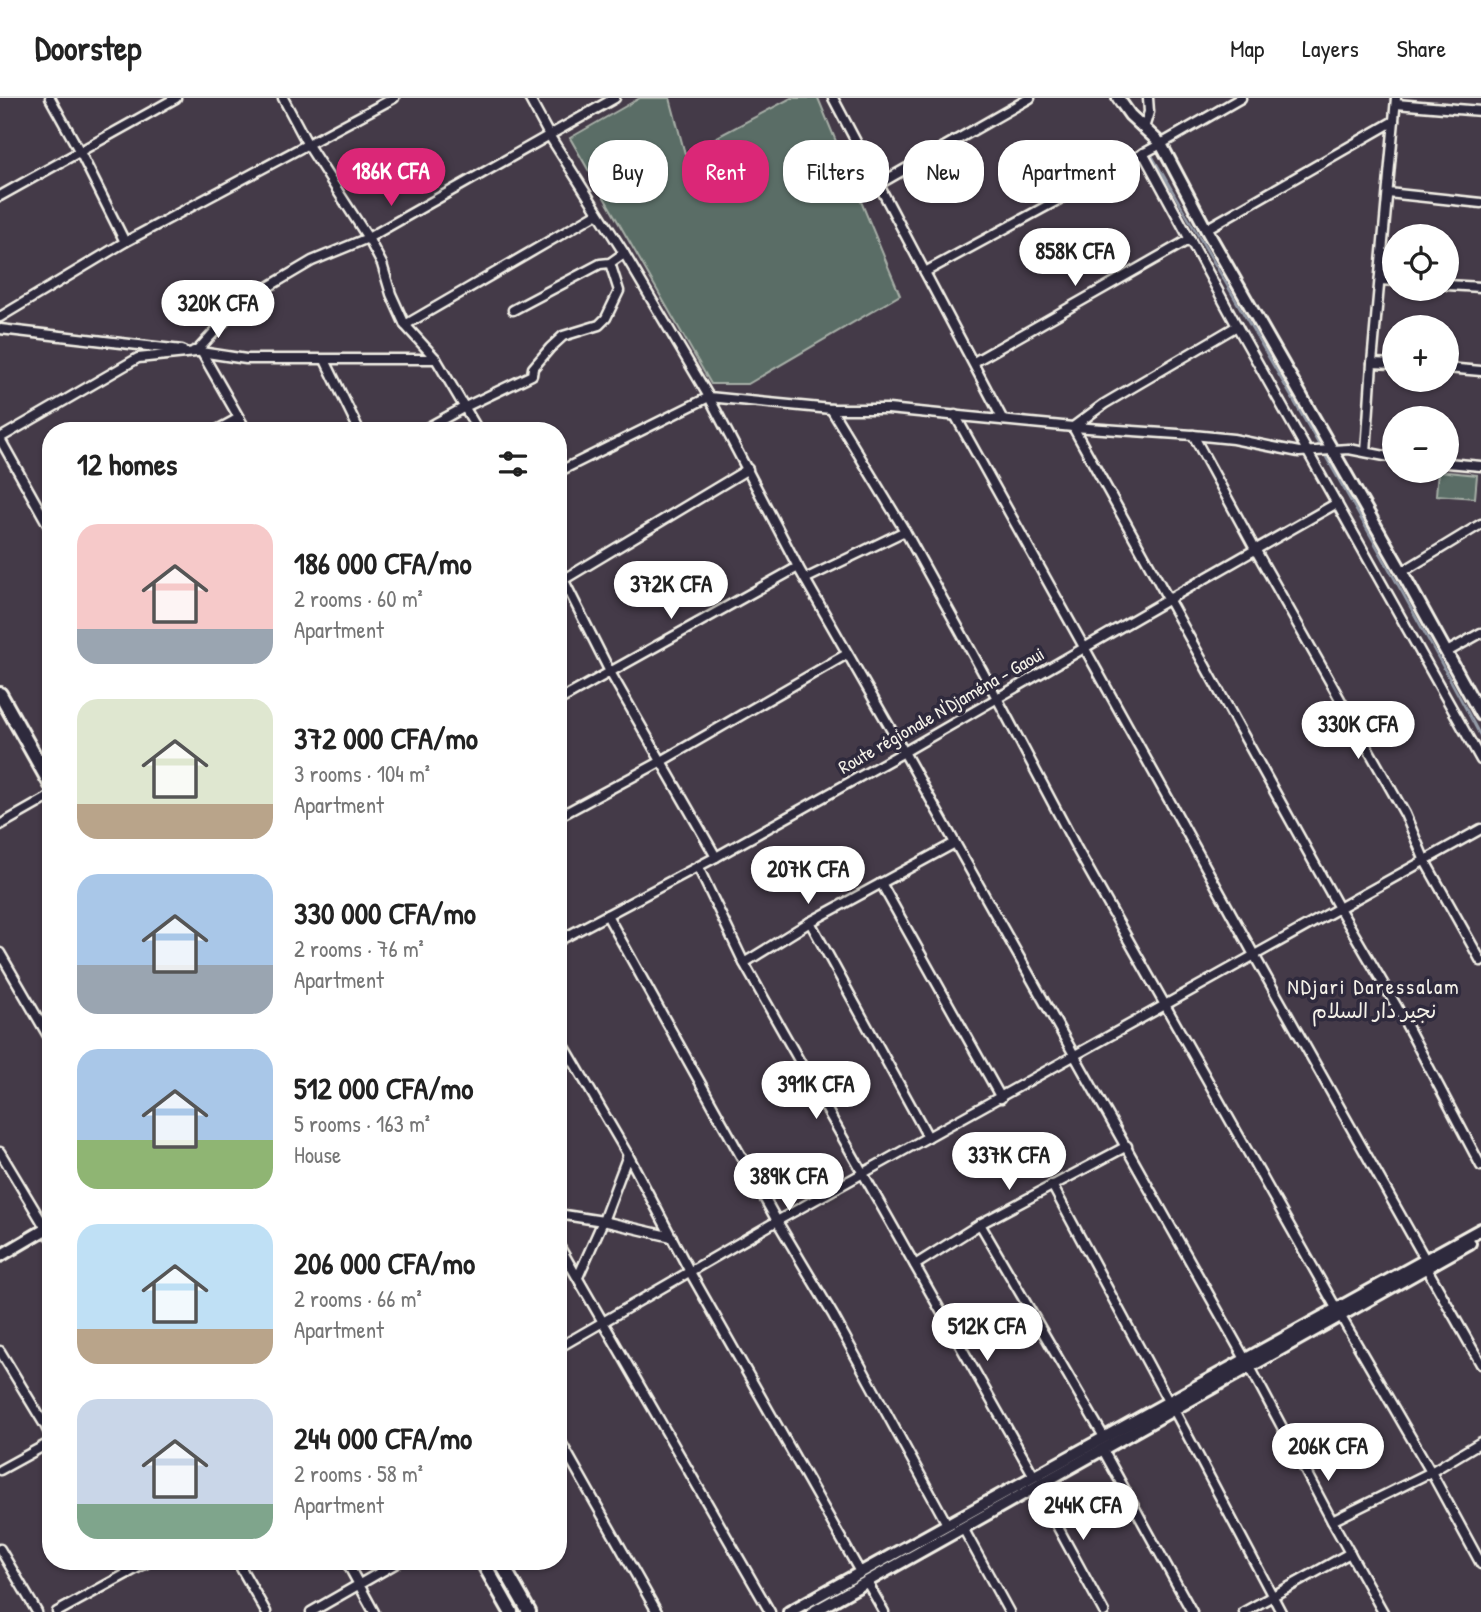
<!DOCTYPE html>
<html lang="en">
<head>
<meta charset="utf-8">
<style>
	:root { --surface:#fff; --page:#f2f2f2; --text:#222; --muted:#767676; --line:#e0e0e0; --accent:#db2777 }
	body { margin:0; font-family:"Patrick Hand","Playpen Sans Arabic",sans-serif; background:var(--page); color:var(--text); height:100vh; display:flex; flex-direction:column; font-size:26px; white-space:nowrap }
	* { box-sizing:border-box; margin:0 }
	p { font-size:23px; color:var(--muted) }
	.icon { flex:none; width:38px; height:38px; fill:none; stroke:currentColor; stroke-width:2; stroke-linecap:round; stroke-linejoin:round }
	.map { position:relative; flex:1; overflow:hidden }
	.drawer { position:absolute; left:42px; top:324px; width:525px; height:1148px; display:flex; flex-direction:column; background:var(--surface); border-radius:28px; box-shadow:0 2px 5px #0004 }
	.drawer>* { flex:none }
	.banner { position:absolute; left:588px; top:42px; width:665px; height:63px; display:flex; gap:14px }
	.tools { position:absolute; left:1382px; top:126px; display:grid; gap:14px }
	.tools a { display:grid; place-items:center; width:77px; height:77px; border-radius:50%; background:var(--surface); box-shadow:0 2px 5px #0004; font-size:35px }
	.price { position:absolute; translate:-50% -60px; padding:0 16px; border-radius:24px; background:#fff; color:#222; font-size:23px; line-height:46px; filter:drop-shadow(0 2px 4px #0008) }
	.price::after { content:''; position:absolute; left:50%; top:42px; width:21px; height:16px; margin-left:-10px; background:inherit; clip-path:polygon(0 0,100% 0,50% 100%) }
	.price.current { background:var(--accent); color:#fff }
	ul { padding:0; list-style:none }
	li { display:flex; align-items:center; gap:21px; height:175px; padding:0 35px }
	li span { display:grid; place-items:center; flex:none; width:196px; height:140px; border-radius:21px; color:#555 }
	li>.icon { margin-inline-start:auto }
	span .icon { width:84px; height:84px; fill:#fffc; stroke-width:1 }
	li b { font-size:30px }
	h2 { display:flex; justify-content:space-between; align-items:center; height:84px; padding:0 35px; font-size:30px }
	.pill { padding:0 24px; border-radius:28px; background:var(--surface); box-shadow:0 2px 5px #0004; font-size:24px; line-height:63px }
	.pill.current { background:var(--accent); color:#fff }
	header { display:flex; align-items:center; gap:42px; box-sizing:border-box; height:98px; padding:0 35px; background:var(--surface); border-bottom:2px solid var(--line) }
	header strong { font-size:33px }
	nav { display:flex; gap:38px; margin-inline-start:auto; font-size:24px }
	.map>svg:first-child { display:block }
	.green { fill:#5a6d66; stroke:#a7afa7; stroke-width:2 }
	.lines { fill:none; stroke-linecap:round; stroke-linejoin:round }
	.stream { stroke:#939ba8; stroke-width:2.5 }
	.minor-casing { stroke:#f4f1e8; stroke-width:13 }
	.tertiary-casing { stroke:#f4f1e8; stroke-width:16 }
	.secondary-casing { stroke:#f4f1e8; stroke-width:18 }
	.minor { stroke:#2f2a3d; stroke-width:8 }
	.tertiary { stroke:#2f2a3d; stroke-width:10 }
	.secondary { stroke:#2f2a3d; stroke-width:12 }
	.labels { text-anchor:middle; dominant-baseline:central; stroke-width:7; stroke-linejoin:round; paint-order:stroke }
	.street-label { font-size:19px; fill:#f4f1e8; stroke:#2f2a3d }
	.neighbourhood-label { font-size:21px; letter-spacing:2px; fill:#f4f1e8; stroke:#2f2a3d }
</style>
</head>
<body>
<header>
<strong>Doorstep</strong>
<nav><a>Map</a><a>Layers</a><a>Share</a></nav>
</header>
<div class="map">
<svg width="1481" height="1514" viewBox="0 0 1481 1514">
	<rect width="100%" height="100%" fill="#443a48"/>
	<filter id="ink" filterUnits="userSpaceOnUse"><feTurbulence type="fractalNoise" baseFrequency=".0143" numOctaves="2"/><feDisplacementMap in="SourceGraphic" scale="14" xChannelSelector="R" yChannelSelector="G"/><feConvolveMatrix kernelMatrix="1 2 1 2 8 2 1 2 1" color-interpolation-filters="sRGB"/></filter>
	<g filter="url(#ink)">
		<!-- green -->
		<g class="green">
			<polygon points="640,0 670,0 685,56 791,0 818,0 900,197 748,286 711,286 570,40"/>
			<polygon points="1438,373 1477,377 1475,400 1436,397"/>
		</g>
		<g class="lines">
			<!-- stream -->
			<path class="stream" d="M 1150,54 C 1262,248 1376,442 1481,639"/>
			<defs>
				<g id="minor">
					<polyline points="50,0 80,54 125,144"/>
					<polyline points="283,0 308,47 368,140 382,166 391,196 405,227 436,261 478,332"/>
					<polyline points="529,0 549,37 624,155 709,299 798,469 904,654 1245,1261"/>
					<polyline points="833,0 1003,322"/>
					<polyline points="1396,6 1481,13"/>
					<polyline points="1144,30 1149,14 1148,0"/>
					<polyline points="1143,55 1237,228 1481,662"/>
					<polyline points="879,86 1030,0"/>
					<polyline points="1388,95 1481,105"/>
					<polyline points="0,98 176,0"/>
					<polyline points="1206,131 1394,23"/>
					<polyline points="925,174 1161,46 1241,0"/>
					<polyline points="1380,182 1395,183"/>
					<polyline points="1447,187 1481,189"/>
					<polyline points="513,212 600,166 610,165 624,155"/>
					<polyline points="0,219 125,144 394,0"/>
					<polyline points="405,227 598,115"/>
					<polyline points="1237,228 1104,306 1073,329 1339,810 1397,909 1481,1068"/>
					<polyline points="0,231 182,252"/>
					<polyline points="194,253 246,261 436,261"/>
					<polyline points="202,255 246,332"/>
					<polyline points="325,262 359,332"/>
					<polyline points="974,264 1190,141"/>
					<polyline points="1372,265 1395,266"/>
					<polyline points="1447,270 1481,273"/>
					<polyline points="831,311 905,433 997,600 1077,751 1336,1210"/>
					<polyline points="955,317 1169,702 1254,857 1425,1161"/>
					<polyline points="217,332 239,320"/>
					<polyline points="423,332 465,309 532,277 533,270 550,250 563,238 599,227 606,220 619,193 610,165"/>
					<polyline points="1193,337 1255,451 1405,716 1425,763 1481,863"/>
					<polyline points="0,340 138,260 196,254 241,205 312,163 368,140 615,0"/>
					<polyline points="0,341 51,432"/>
					<polyline points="1366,354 1372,265 1396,0"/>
					<polyline points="1447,365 1481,368"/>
					<polyline points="558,374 709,299 831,311 888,311 1073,329 1193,337 1233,341 1299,354 1349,351 1395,360"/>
					<polyline points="558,471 610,574 716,759"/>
					<polyline points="1402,474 1481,426"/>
					<polyline points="805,481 905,433"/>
					<polyline points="558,485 748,371"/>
					<polyline points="1447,554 1481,535"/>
					<polyline points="558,603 798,469"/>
					<polyline points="37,663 51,655"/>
					<polyline points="558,719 660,664 847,556"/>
					<polyline points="0,727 51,698"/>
					<polyline points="698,769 744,865 810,824 955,745"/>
					<polyline points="881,785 1001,1000"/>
					<polyline points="607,817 777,1123 833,1217 947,1426"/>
					<polyline points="810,824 928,1039"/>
					<polyline points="558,843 716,759 904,654 1169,501 1337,405"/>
					<polyline points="0,855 51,943"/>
					<polyline points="744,865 1034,1378"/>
					<polyline points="558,937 628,1057 690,1174 860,1474"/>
					<polyline points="0,1054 51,1139"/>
					<polyline points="1052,1087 1168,1303"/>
					<polyline points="558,1116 603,1123 672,1139"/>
					<polyline points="980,1126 1104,1339"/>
					<polyline points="558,1146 770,1514"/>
					<polyline points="915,1167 980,1126 1127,1048"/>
					<polyline points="1426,1169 1481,1266"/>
					<polyline points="578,1179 603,1123 628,1057"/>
					<polyline points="1340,1217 1431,1374 1481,1466"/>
					<polyline points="558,1250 777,1123 1481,731"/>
					<polyline points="0,1253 46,1329 51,1339"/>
					<polyline points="1250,1269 1332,1423 1383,1514"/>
					<polyline points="1174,1312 1281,1514"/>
					<polyline points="558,1339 657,1514"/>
					<polyline points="1103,1352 1192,1514"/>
					<polyline points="0,1372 51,1344"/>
					<polyline points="1036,1389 1104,1514"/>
					<polyline points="1332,1423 1431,1374 1481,1344"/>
					<polyline points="963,1430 1009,1514"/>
					<polyline points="0,1451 37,1514"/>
					<polyline points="121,1463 128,1475"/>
					<polyline points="237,1463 266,1514"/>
					<polyline points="346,1463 374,1514"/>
					<polyline points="867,1484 884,1514"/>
					<polyline points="57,1514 150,1463"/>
					<polyline points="311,1514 400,1463"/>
					<polyline points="1244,1514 1350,1455"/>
				</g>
				<g id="tertiary">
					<polyline points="1118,0 1130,17 1161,46 1206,131 1402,474 1481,617"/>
					<polyline points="0,1158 51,1128"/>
					<polyline points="789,1514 1481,1131"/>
					<polyline points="813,1514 1470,1145"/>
				</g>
				<g id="secondary">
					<polyline points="0,596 51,687"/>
					<polyline points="482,1463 511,1514"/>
					<polyline points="500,1463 529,1514"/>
				</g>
			</defs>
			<!-- minor casing -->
			<use href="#minor" class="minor-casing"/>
			<!-- tertiary casing -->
			<use href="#tertiary" class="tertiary-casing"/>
			<!-- secondary casing -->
			<use href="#secondary" class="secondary-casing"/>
			<!-- minor -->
			<use href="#minor" class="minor"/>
			<!-- tertiary -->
			<use href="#tertiary" class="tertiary"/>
			<!-- secondary -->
			<use href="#secondary" class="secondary"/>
		</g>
	</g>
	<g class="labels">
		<!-- street labels -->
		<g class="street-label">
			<text transform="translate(941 612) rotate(-30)">Route régionale N'Djaména - Gaoui</text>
		</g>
		<!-- neighbourhood labels -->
		<g class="neighbourhood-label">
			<text x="1374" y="888">NDjari Daressalam<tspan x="1374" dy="24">نجير دار السلام</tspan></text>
		</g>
	</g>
</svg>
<div class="tools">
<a><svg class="icon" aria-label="locate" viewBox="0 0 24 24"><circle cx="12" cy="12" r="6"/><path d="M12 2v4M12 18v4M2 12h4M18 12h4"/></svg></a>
<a>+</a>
<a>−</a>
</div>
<b class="price current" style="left:391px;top:110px">186K CFA</b>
<b class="price" style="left:1075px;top:190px">858K CFA</b>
<b class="price" style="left:218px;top:242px">320K CFA</b>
<b class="price" style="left:671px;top:523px">372K CFA</b>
<b class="price" style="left:1358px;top:663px">330K CFA</b>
<b class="price" style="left:808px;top:808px">207K CFA</b>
<b class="price" style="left:816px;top:1023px">391K CFA</b>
<b class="price" style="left:1009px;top:1094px">337K CFA</b>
<b class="price" style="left:789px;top:1115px">389K CFA</b>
<b class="price" style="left:987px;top:1265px">512K CFA</b>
<b class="price" style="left:1328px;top:1385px">206K CFA</b>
<b class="price" style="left:1083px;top:1444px">244K CFA</b>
<div class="banner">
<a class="pill">Buy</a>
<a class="pill current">Rent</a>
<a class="pill">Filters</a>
<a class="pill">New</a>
<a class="pill">Apartment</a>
</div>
<section class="drawer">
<h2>12 homes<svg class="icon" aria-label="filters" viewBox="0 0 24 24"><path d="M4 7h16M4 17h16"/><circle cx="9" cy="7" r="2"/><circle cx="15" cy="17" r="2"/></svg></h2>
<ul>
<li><span style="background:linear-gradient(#f6c9c9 75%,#9aa5b1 0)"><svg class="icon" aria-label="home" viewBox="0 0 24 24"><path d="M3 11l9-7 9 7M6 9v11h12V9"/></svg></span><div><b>186 000 CFA/mo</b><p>2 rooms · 60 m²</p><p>Apartment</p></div></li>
<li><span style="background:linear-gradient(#dfe7d0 75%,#b9a48a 0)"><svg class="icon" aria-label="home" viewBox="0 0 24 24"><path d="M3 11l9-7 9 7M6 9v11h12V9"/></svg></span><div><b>372 000 CFA/mo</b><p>3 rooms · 104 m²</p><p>Apartment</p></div></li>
<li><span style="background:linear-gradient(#a9c7e8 65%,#9aa5b1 0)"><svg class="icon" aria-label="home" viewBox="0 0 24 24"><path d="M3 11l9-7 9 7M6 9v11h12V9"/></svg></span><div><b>330 000 CFA/mo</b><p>2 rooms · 76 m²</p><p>Apartment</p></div></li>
<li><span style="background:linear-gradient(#a9c7e8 65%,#8fb573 0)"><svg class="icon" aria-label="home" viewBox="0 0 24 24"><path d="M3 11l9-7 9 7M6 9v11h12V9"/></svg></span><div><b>512 000 CFA/mo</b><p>5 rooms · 163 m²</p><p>House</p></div></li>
<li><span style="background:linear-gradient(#bfe0f5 75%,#b9a48a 0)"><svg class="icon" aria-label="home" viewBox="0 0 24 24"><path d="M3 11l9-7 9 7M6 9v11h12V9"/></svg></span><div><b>206 000 CFA/mo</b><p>2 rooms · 66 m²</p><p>Apartment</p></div></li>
<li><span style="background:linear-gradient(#c9d6e8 75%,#7fa58c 0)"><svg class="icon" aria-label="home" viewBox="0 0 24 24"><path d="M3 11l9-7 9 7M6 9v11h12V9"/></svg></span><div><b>244 000 CFA/mo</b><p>2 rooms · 58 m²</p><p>Apartment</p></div></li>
</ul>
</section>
</div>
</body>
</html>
